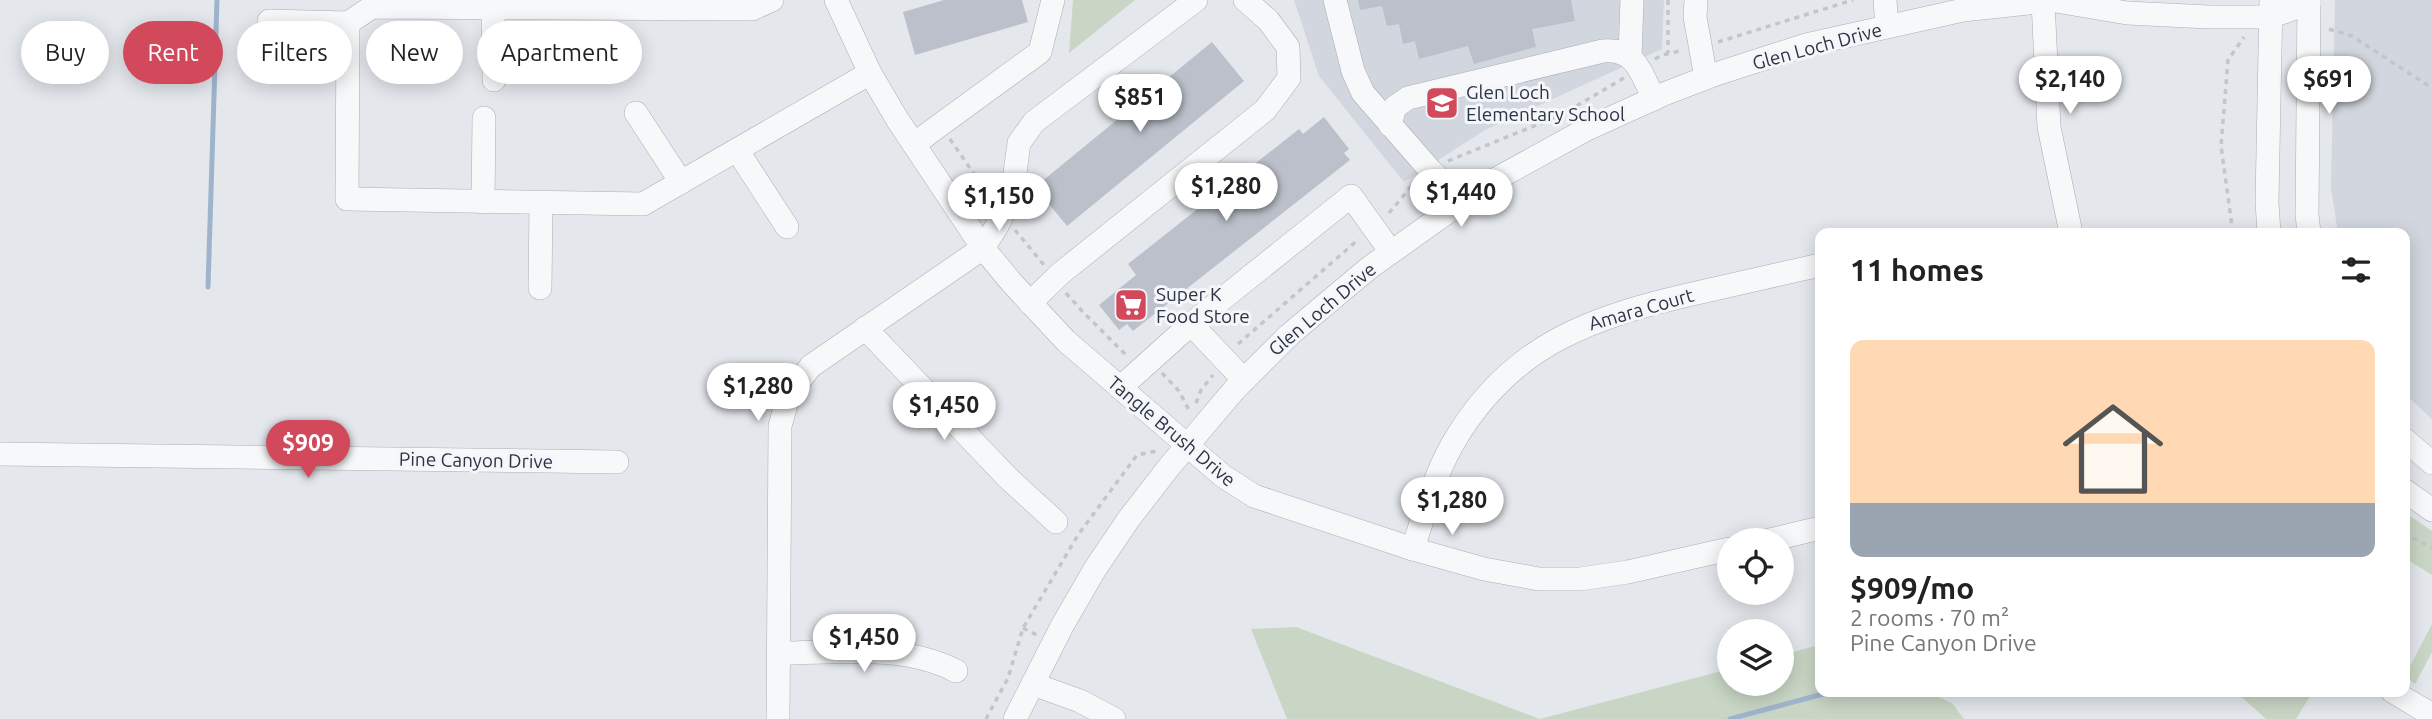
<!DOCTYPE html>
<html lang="en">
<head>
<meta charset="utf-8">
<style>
	:root { --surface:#fff; --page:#f6f6f6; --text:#222; --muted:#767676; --accent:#d1495b }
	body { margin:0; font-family:Ubuntu,sans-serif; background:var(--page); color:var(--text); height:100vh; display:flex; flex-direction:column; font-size:26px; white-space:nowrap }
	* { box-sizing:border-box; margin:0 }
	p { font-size:23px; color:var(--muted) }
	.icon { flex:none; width:38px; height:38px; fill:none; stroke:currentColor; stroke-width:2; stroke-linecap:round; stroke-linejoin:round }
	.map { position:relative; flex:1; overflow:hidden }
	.details { position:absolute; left:1815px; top:228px; width:595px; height:469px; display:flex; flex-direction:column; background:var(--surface); border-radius:14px; box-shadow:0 4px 18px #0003 }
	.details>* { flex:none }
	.guide { position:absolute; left:21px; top:21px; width:665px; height:63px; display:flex; gap:14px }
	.controls { position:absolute; left:1717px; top:528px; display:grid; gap:14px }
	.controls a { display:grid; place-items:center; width:77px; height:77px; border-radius:50%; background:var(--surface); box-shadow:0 4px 18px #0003; font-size:35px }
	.price { position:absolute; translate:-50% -60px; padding:0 16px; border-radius:24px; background:#fff; color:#222; font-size:23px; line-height:46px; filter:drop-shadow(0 2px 4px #0008) }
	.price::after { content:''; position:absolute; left:50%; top:42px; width:21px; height:16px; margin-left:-10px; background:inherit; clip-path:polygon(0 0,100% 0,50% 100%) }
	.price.current { background:var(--accent); color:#fff }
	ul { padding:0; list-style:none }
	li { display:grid; align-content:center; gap:14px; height:371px; padding:0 35px }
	li span { display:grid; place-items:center; height:217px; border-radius:14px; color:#555 }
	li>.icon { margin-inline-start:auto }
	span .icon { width:126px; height:126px; fill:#fffc; stroke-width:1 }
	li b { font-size:30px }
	h2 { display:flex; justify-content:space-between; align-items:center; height:84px; padding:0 35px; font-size:30px }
	.pill { padding:0 24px; border-radius:32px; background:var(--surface); box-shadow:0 4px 18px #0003; font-size:24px; line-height:63px }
	.pill.current { background:var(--accent); color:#fff }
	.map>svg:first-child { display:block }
	.built { fill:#d2d6de }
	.green { fill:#c9d6c5 }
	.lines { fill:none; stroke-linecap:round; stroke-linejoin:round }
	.stream { stroke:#9fb4cc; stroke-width:5 }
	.building { fill:#bbc0ca }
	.minor-casing { stroke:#a9aeb7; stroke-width:24 }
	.path { stroke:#c2c5cb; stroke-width:3.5; stroke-dasharray:5 5; stroke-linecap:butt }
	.minor { stroke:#f7f8fa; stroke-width:23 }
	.labels { text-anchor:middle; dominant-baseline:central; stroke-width:6; stroke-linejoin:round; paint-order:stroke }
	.street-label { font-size:19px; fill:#2b3445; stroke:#f4f6f9 }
	.poi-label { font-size:19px; fill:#2b3445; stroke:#f4f6f9; text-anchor:start }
</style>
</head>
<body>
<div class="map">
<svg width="2432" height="719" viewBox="0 0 2432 719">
	<rect width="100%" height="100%" fill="#e4e7ec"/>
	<!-- built -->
	<g class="built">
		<polygon points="1294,0 1664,0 1662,49 1485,130 1404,182 1319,76"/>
		<polygon points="2335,0 2432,0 2432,419 2405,394 2404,233 2338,233 2331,188"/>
	</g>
	<!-- green -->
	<g class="green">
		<polygon points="1073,0 1135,0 1069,53"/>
		<polygon points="2404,512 2432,531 2432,575 2405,558"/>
		<polygon points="2432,624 2432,652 2415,684 2405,676"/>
		<polygon points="1296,627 1540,719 1729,669 1729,684 1782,684 1782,655 1815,646 1820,649 1820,691 1924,691 1952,703 1964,719 1287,719 1251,629"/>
		<polygon points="2235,691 2313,691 2296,719 2266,719"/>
	</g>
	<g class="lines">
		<!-- stream -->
		<g class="stream">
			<polyline points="208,287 217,0"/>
			<polyline points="1730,719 1834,691"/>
		</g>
	</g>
	<!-- building -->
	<g class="building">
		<polygon points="944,0 1022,0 1028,22 915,55 903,12"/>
		<polygon points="1358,0 1571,0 1575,21 1532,29 1536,47 1474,64 1468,46 1419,59 1415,41 1403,44 1399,24 1387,26 1382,6 1360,10"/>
		<polygon points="1212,42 1244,81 1067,226 1035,187"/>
		<polygon points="1324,117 1349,149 1344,153 1350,160 1133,331 1127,324 1119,330 1099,305 1136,275 1128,264 1299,129 1303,134"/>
	</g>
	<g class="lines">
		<defs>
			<g id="minor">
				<polyline points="772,0 752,9 372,7 348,23 347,199 643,204 870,73"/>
				<polyline points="836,0 870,73 897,119 983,248 1012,283 1066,341 1223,476 1254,496 1413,549 1484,569 1539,579 1580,579 1628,572 1729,549"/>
				<polyline points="1335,0 1353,71 1363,93 1431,171 1463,201"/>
				<polyline points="1696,0 1695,17 1706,78"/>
				<polyline points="1885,0 1887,27"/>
				<polyline points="2043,1 2049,127 2071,233"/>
				<polyline points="2056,1 2127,13 2209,17 2270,17 2309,3"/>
				<polyline points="493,8 494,80"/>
				<polyline points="269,21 348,23"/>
				<polyline points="1630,56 1632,0"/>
				<polyline points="636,113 681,182"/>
				<path d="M 1390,125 L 1395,107 L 1408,98 L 1603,51 C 1636,48 1641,73 1654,99"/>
				<polyline points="914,144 1040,52 1053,0"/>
				<polyline points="737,150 787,227"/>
				<polyline points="483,202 484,118"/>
				<polyline points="2269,233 2267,202 2271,0"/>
				<polyline points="2309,233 2307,214 2309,0"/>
				<polyline points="540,288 541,203"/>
				<polyline points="1030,303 1061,273 1265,110 1289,78 1288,47 1268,20 1245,0"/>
				<polyline points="865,328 1008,478 1056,522"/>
				<polyline points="1244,380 1191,324 1351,196 1391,252"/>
				<polyline points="1120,388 1191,324"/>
				<polyline points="2404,439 2432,463"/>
				<polyline points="0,454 617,462"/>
				<polyline points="2404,490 2432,510"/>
				<polyline points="1766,541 1820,528"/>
				<path d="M 1413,549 C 1424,514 1434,477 1452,445 C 1510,343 1594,316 1701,292 C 1741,283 1780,274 1820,265"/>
				<path d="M 779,653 C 836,653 903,643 956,671"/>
				<polyline points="1033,684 1080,701 1114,719"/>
				<polyline points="2392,691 2427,712"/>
				<polyline points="778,719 780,426 789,394 811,366 983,248 997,226 1012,195 1019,143 1034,122 1196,0"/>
				<polyline points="1015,719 1062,626 1095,569 1128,520 1169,467 1235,389 1289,335 1369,268 1487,184 1587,129 1664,94 1716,74 1806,45 1963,10 2058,0"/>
			</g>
		</defs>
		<!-- minor casing -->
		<use href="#minor" class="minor-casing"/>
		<!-- path -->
		<g class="path">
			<polyline points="1668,0 1668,53"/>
			<polyline points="2329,29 2352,36 2432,88"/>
			<polyline points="1718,42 1853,0"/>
			<polyline points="1655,59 1662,55 1680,51"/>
			<polyline points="950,139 989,196"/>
			<polyline points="1448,161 1561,115 1624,78"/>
			<polyline points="1389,213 1415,182"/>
			<polyline points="1015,230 1044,265"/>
			<polyline points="2233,233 2221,146 2228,60 2244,37"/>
			<polyline points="1066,293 1082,311 1126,355"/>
			<polyline points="1238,344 1359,239"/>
			<polyline points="1162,373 1179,391 1190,412"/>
			<polyline points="1196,403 1201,390 1213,375"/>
			<polyline points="2404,533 2432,548"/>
			<polyline points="1023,628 1037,635"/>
			<polyline points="986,719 1008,678 1023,628 1078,535 1137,455 1157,451"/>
		</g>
		<!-- minor -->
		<use href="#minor" class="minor"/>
	</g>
	<!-- icons -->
	<defs>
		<symbol id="school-square" viewBox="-11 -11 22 22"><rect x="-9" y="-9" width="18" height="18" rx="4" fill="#d1495b" stroke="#f4f6f9"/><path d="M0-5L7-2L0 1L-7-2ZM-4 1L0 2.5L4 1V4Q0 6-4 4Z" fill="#fff"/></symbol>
		<symbol id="supermarket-square" viewBox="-11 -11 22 22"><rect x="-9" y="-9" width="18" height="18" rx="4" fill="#d1495b" stroke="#f4f6f9"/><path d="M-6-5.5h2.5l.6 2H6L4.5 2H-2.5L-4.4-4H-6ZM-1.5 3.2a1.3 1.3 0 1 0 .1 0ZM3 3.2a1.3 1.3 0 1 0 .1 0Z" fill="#fff"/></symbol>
	</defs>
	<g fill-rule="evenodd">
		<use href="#school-square" x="1423" y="84" width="38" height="38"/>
		<use href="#supermarket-square" x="1112" y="286" width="38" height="38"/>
	</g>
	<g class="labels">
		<!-- street labels -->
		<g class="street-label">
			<text transform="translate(1817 46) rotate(-15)">Glen Loch Drive</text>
			<text transform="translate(1322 309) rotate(-40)">Glen Loch Drive</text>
			<text transform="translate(1641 309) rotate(-16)">Amara Court</text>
			<text transform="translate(1172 431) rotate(40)">Tangle Brush Drive</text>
			<text transform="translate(476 460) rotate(1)">Pine Canyon Drive</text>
		</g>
		<!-- poi labels -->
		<g class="poi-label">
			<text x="1466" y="92">Glen Loch<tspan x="1466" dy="22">Elementary School</tspan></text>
			<text x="1156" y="294">Super K<tspan x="1156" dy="22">Food Store</tspan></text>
		</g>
	</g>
</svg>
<div class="controls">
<a><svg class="icon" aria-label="locate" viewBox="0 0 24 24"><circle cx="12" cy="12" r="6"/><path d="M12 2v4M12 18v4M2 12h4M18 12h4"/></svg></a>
<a><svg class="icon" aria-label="layers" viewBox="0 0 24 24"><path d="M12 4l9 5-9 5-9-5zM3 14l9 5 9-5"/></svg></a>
</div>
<b class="price" style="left:2070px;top:116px">$2,140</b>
<b class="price" style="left:2329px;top:116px">$691</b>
<b class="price" style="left:1140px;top:134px">$851</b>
<b class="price" style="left:1226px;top:223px">$1,280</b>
<b class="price" style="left:1461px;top:229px">$1,440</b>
<b class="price" style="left:999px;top:233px">$1,150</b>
<b class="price" style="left:758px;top:423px">$1,280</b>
<b class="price" style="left:944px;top:442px">$1,450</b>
<b class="price current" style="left:308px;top:480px">$909</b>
<b class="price" style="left:1452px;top:537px">$1,280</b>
<b class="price" style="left:864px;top:674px">$1,450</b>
<div class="guide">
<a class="pill">Buy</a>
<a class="pill current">Rent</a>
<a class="pill">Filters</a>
<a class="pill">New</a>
<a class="pill">Apartment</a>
</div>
<section class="details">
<h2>11 homes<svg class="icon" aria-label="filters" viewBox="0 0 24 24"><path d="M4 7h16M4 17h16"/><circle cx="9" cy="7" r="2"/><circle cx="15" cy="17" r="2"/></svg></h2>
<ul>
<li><span style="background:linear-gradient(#ffd9b3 75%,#9aa5b1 0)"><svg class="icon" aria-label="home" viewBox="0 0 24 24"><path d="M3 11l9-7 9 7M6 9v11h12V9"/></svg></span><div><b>$909/mo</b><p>2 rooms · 70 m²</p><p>Pine Canyon Drive</p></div></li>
</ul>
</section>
</div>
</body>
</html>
